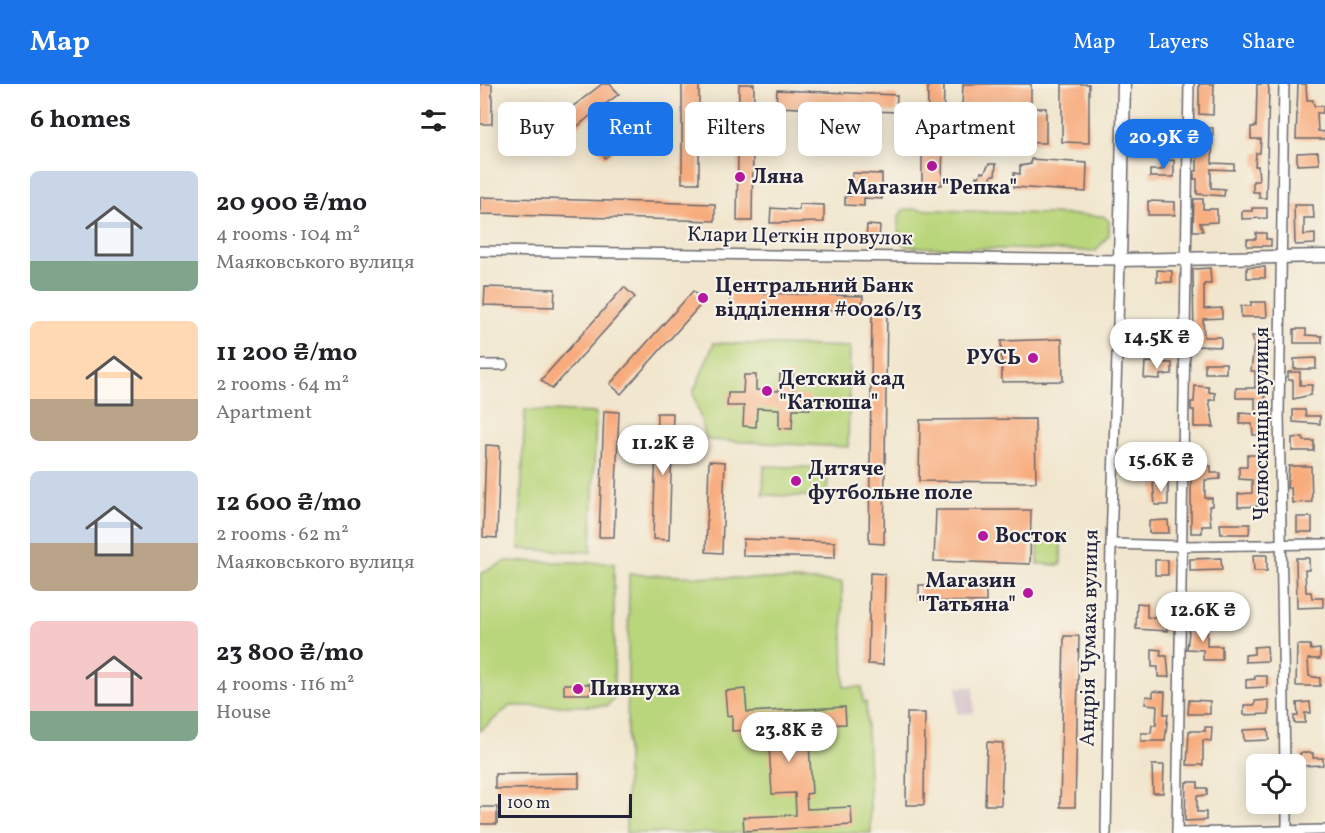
<!DOCTYPE html>
<html lang="en">
<head>
<meta charset="utf-8">
<style>
	:root { --surface:#fff; --page:#f2f2f2; --text:#202124; --muted:#757577; --accent:#1a73e8 }
	body { margin:0; font-family:Vollkorn,serif; background:var(--page); color:var(--text); height:100vh; display:flex; flex-direction:column; font-size:22px; white-space:nowrap }
	* { box-sizing:border-box; margin:0 }
	p { font-size:20px; color:var(--muted) }
	.icon { flex:none; width:33px; height:33px; fill:none; stroke:currentColor; stroke-width:2; stroke-linecap:round; stroke-linejoin:round }
	.map { position:relative; flex:1; overflow:hidden }
	.details { display:flex; flex-direction:column; background:var(--surface); width:480px }
	.details>* { flex:none }
	.guide { position:absolute; left:18px; top:18px; width:570px; height:54px; display:flex; gap:12px }
	.fabs { position:absolute; left:766px; top:670px; display:grid; gap:12px }
	.fabs a { display:grid; place-items:center; width:60px; height:60px; border-radius:9px; background:var(--surface); box-shadow:0 3px 15px #0003; font-size:30px }
	.scale { position:absolute; left:18px; bottom:15px; width:134px; box-sizing:border-box; padding-left:6px; border:3px solid #22223b; border-top:0; font-size:16px; line-height:21px; white-space:nowrap; color:#22223b; -webkit-text-stroke:4px #f7f3e8; paint-order:stroke }
	.price { position:absolute; translate:-50% -51px; padding:0 14px; border-radius:21px; background:#fff; color:#222; font-size:20px; line-height:39px; filter:drop-shadow(0 2px 3px #0008) }
	.price::after { content:''; position:absolute; left:50%; top:36px; width:18px; height:14px; margin-left:-9px; background:inherit; clip-path:polygon(0 0,100% 0,50% 100%) }
	.price.active { background:var(--accent); color:#fff }
	ul { padding:0; list-style:none }
	li { display:flex; align-items:center; gap:18px; height:150px; padding:0 30px }
	li span { display:grid; place-items:center; flex:none; width:168px; height:120px; border-radius:9px; color:#555 }
	li>.icon { margin-inline-start:auto }
	span .icon { width:72px; height:72px; fill:#fffc; stroke-width:1 }
	li b { font-size:26px }
	h2 { display:flex; justify-content:space-between; align-items:center; height:72px; padding:0 30px; font-size:26px }
	.tag { padding:0 21px; border-radius:9px; background:var(--surface); box-shadow:0 3px 15px #0003; font-size:21px; line-height:54px }
	.tag.active { background:var(--accent); color:#fff }
	header { display:flex; align-items:center; gap:36px; box-sizing:border-box; height:84px; padding:0 30px; background:var(--accent); color:#fff }
	header strong { font-size:28px }
	nav { display:flex; gap:33px; margin-inline-start:auto; font-size:21px }
	main { display:flex; flex:1; min-height:0 }
	.map>svg:first-child { display:block }
	.industrial { fill:#d2bdc5 }
	.green { fill:#bad67c; stroke:#6e7c5c; stroke-width:1.5 }
	.building { fill:#f8ab7c }
	.lines { fill:none; stroke-linecap:round; stroke-linejoin:round }
	.minor-casing { stroke:#6a676e; stroke-width:12 }
	.tertiary-casing { stroke:#6a676e; stroke-width:15 }
	.minor { stroke:#fff; stroke-width:9 }
	.tertiary { stroke:#fff; stroke-width:12 }
	.poi-dot { fill:#b5179e; stroke:#f7f3e8; stroke-width:2 }
	.labels { text-anchor:middle; dominant-baseline:central; stroke-width:4.5; stroke-linejoin:round; paint-order:stroke }
	.poi-label { font-size:21px; font-weight:bold; fill:#22223b; stroke:#f7f3e8; text-anchor:start }
	.street-label { font-size:21px; fill:#22223b; stroke:#f7f3e8 }
</style>
</head>
<body>
<header>
<strong>Map</strong>
<nav><a>Map</a><a>Layers</a><a>Share</a></nav>
</header>
<main>
<section class="details">
<h2>6 homes<svg class="icon" aria-label="filters" viewBox="0 0 24 24"><path d="M4 7h16M4 17h16"/><circle cx="9" cy="7" r="2"/><circle cx="15" cy="17" r="2"/></svg></h2>
<ul>
<li><span style="background:linear-gradient(#c9d6e8 75%,#7fa58c 0)"><svg class="icon" aria-label="home" viewBox="0 0 24 24"><path d="M3 11l9-7 9 7M6 9v11h12V9"/></svg></span><div><b>20 900 ₴/mo</b><p>4 rooms · 104 m²</p><p>Маяковського вулиця</p></div></li>
<li><span style="background:linear-gradient(#ffd9b3 65%,#b9a48a 0)"><svg class="icon" aria-label="home" viewBox="0 0 24 24"><path d="M3 11l9-7 9 7M6 9v11h12V9"/></svg></span><div><b>11 200 ₴/mo</b><p>2 rooms · 64 m²</p><p>Apartment</p></div></li>
<li><span style="background:linear-gradient(#c9d6e8 60%,#b9a48a 0)"><svg class="icon" aria-label="home" viewBox="0 0 24 24"><path d="M3 11l9-7 9 7M6 9v11h12V9"/></svg></span><div><b>12 600 ₴/mo</b><p>2 rooms · 62 m²</p><p>Маяковського вулиця</p></div></li>
<li><span style="background:linear-gradient(#f6c9c9 75%,#7fa58c 0)"><svg class="icon" aria-label="home" viewBox="0 0 24 24"><path d="M3 11l9-7 9 7M6 9v11h12V9"/></svg></span><div><b>23 800 ₴/mo</b><p>4 rooms · 116 m²</p><p>House</p></div></li>
</ul>
</section>
<div class="map">
<svg width="845" height="749" viewBox="0 0 845 749">
	<rect width="100%" height="100%" fill="#f7f3e8"/>
	<filter id="ink" filterUnits="userSpaceOnUse"><feTurbulence type="fractalNoise" baseFrequency=".0167" numOctaves="2"/><feDisplacementMap in="SourceGraphic" scale="12" xChannelSelector="R" yChannelSelector="G"/><feConvolveMatrix kernelMatrix="1 2 1 2 8 2 1 2 1" color-interpolation-filters="sRGB"/></filter>
	<filter id="wash" filterUnits="userSpaceOnUse"><feTurbulence type="fractalNoise" baseFrequency=".008" numOctaves="4" result="noise"/><feDisplacementMap in="SourceGraphic" scale="24" xChannelSelector="R" yChannelSelector="G"/><feGaussianBlur stdDeviation="1.35" result="paint"/><feColorMatrix in="noise" values="0 0 0 0 0 0 0 0 0 0 0 0 0 0 0 0 0 1.4 0 .05"/><feComposite in="paint" operator="in"/></filter>
	<g filter="url(#wash)">
		<rect width="100%" height="100%" fill="#f1e6cd"/>
		<!-- industrial -->
		<polygon class="industrial" points="477,603 494,603 494,629 477,630"/>
		<!-- green -->
		<g class="green">
			<polygon points="429,125 623,132 629,137 629,151 616,167 427,163 419,156 418,134 423,126"/>
			<polygon points="234,259 370,263 368,363 227,356 213,309"/>
			<polygon points="45,326 116,329 111,468 39,465"/>
			<polygon points="284,382 348,384 347,413 283,411"/>
			<polygon points="558,455 581,456 581,481 558,480"/>
			<polygon points="26,477 134,479 134,614 127,622 30,622 0,647 0,490"/>
			<polygon points="149,490 362,498 364,603 382,603 383,618 386,618 391,749 146,749"/>
		</g>
		<g id="blocks">
			<!-- building -->
			<g class="building">
				<rect x="0" y="0" width="12" height="40"/>
				<polygon points="122,0 130,0 139,10 119,25 135,45 153,31 163,44 125,74 115,61 127,52 111,31 98,42 87,27"/>
				<rect x="202" y="0" width="17" height="99"/>
				<polygon points="259,0 274,0 272,137 257,137"/>
				<polygon points="448,0 464,0 462,101 442,100 442,69 447,69"/>
				<polygon points="483,0 551,0 551,24 566,24 566,59 514,58 515,45 520,45 520,23 482,23"/>
				<polygon points="582,0 609,0 609,59 582,58"/>
				<polygon points="719,0 734,0 733,31 719,30"/>
				<polygon points="777,0 788,0 789,6 786,114 779,114 779,108 773,108 773,97 779,97 778,82 775,82 776,69 780,69 781,55 771,55 771,43 776,43"/>
				<polygon points="818,0 826,0 827,16 833,16 834,22 843,22 843,29 837,29 838,47 845,48 845,55 816,55"/>
				<polygon points="297,6 417,11 416,28 296,23"/>
				<polygon points="717,44 733,44 732,79 754,80 754,86 731,85 731,104 745,105 744,112 717,110 717,95 714,95 714,87 717,87"/>
				<polygon points="838,68 839,80 817,81 817,69"/>
				<polygon points="551,75 607,79 606,108 534,103 534,89 540,90 540,82 551,80"/>
				<polygon points="694,76 694,93 670,93 670,86 682,86 682,77"/>
				<polygon points="509,80 516,80 515,91 512,91 511,95 502,100 496,99 496,92 499,93 501,88 504,89"/>
				<polygon points="372,89 402,90 402,115 384,114 384,122 365,121 365,112 371,112"/>
				<polygon points="0,113 235,120 235,137 0,130"/>
				<polygon points="714,115 723,115 723,125 737,125 737,138 720,139 723,147 713,147"/>
				<polygon points="668,117 695,118 695,131 668,131"/>
				<polygon points="319,120 344,121 344,138 290,139 291,124 319,126"/>
				<polygon points="814,121 833,121 834,134 824,134 824,151 835,150 835,160 815,161"/>
				<polygon points="772,124 787,124 787,134 762,135 762,127 772,127"/>
				<polygon points="387,141 400,142 399,155 386,155"/>
				<polygon points="776,149 786,149 786,155 791,155 791,162 767,162 767,155 776,155"/>
				<rect x="767" y="183" width="18" height="11"/>
				<polygon points="730,184 731,200 724,200 724,225 742,224 742,234 723,235 724,253 741,253 741,263 714,262 713,185"/>
				<polygon points="677,186 692,187 692,198 677,198"/>
				<polygon points="5,203 75,205 74,223 4,221"/>
				<polygon points="144,203 155,213 72,305 61,296"/>
				<polygon points="213,207 224,217 141,310 130,300"/>
				<polygon points="250,208 383,212 382,227 250,223"/>
				<polygon points="771,218 786,218 787,233 761,233 761,222 771,222"/>
				<polygon points="392,225 407,225 404,460 389,459"/>
				<polygon points="814,245 826,245 826,251 842,252 842,259 814,259"/>
				<polygon points="772,252 783,252 783,305 788,324 784,324 782,351 773,351 772,340 760,340 760,329 775,330 775,314 756,314 756,304 775,304 775,287 771,287 774,261"/>
				<polygon points="582,255 583,297 522,298 521,257"/>
				<polygon points="836,274 836,285 814,285 814,275"/>
				<polygon points="665,278 692,279 692,290 680,291 680,295 664,294"/>
				<rect x="725" y="279" width="21" height="10"/>
				<polygon points="808,288 820,288 820,301 832,301 831,311 813,315 813,296 808,296"/>
				<polygon points="300,290 313,290 313,311 330,312 330,325 313,325 312,345 299,344 299,325 277,324 276,343 263,342 264,322 247,322 248,309 263,309 264,291 276,291 276,306 299,307"/>
				<polygon points="715,302 729,303 729,308 735,309 735,316 729,316 734,343 714,343 714,326 711,326 711,318 714,318"/>
				<polygon points="813,326 825,326 826,332 840,332 840,340 813,338"/>
				<polygon points="124,327 139,328 134,453 119,453"/>
				<polygon points="177,329 193,329 189,456 173,455"/>
				<polygon points="555,335 556,398 439,397 440,336"/>
				<polygon points="823,353 824,357 834,357 834,367 812,367 812,354"/>
				<polygon points="664,360 689,360 689,369 664,370"/>
				<polygon points="6,361 20,362 17,454 3,453"/>
				<polygon points="767,371 780,371 782,422 758,423 758,410 772,409 772,396 759,395 759,383 767,383"/>
				<polygon points="229,377 245,378 242,469 226,468"/>
				<polygon points="711,382 731,382 731,389 740,389 740,395 725,396 725,414 732,414 732,422 729,422 731,442 722,442 722,449 711,449"/>
				<polygon points="809,382 831,382 832,418 812,419 811,404 807,404"/>
				<polygon points="688,398 688,421 675,421 673,399"/>
				<polygon points="456,426 551,426 550,480 454,477"/>
				<rect x="817" y="433" width="15" height="15"/>
				<polygon points="688,436 689,449 669,449 669,437"/>
				<polygon points="740,440 770,440 769,450 741,450"/>
				<polygon points="263,455 355,458 355,474 263,472"/>
				<polygon points="773,471 787,471 787,487 774,487"/>
				<polygon points="741,474 742,486 710,487 710,475"/>
				<polygon points="816,474 829,474 829,486 825,486 826,508 831,508 832,514 843,514 843,523 817,524"/>
				<rect x="675" y="476" width="13" height="15"/>
				<polygon points="390,489 405,490 403,581 388,580"/>
				<polygon points="439,501 506,501 506,518 439,517"/>
				<polygon points="657,519 667,520 667,533 687,536 687,547 656,545"/>
				<polygon points="710,540 727,541 727,562 742,562 742,576 723,576 723,566 707,565"/>
				<polygon points="584,552 599,552 595,723 580,723"/>
				<polygon points="817,561 830,561 831,566 840,565 840,575 828,575 829,592 840,594 840,602 816,602"/>
				<polygon points="787,562 788,577 765,578 765,571 774,570 774,563"/>
				<polygon points="672,565 681,566 680,572 687,572 689,593 678,593 678,583 672,583"/>
				<polygon points="775,592 787,592 787,603 766,604 766,596 775,595"/>
				<rect x="84" y="600" width="27" height="10"/>
				<polygon points="265,605 267,628 365,623 366,640 320,642 321,660 329,659 332,709 326,710 327,725 371,723 372,741 264,747 263,733 316,731 315,709 292,710 289,661 312,660 311,639 285,640 286,645 252,647 252,631 247,632 245,607"/>
				<polygon points="673,607 685,608 684,630 688,630 685,657 661,657 661,649 671,649 672,641 676,641 677,621 665,620 666,612 673,613"/>
				<polygon points="709,616 730,617 730,630 708,630"/>
				<polygon points="789,616 789,630 764,631 764,621 775,621 775,617"/>
				<polygon points="830,618 831,629 825,629 825,639 814,639 814,632 818,632 817,619"/>
				<polygon points="427,629 445,629 444,721 426,721"/>
				<polygon points="725,643 732,643 731,657 723,656 723,681 707,681 709,647 725,647"/>
				<polygon points="788,645 789,656 764,657 763,646"/>
				<polygon points="507,658 523,659 521,721 505,721"/>
				<polygon points="820,669 833,669 833,674 843,674 843,681 820,682"/>
				<polygon points="672,681 684,681 683,709 673,709"/>
				<polygon points="99,689 99,704 15,705 15,690"/>
				<polygon points="706,698 718,698 718,704 727,704 727,711 717,712 717,728 726,728 726,736 705,737"/>
				<rect x="0" y="723" width="17" height="17"/>
			</g>
		</g>
	</g>
	<g filter="url(#ink)">
		<use href="#blocks" fill-opacity="0" stroke="#6a676e" stroke-width="1.5"/>
		<g class="lines">
			<defs>
				<g id="minor">
					<polyline points="804,0 799,329 805,681"/>
					<polyline points="0,167 640,176 631,460 626,749"/>
					<polyline points="0,281 23,281"/>
					<polyline points="631,460 701,462 845,460"/>
					<polyline points="807,720 807,749"/>
					<polyline points="697,749 709,0"/>
					<polyline points="697,749 845,746"/>
				</g>
				<polyline id="tertiary" points="644,0 640,176 845,172"/>
			</defs>
			<!-- minor casing -->
			<use href="#minor" class="minor-casing"/>
			<!-- tertiary casing -->
			<use href="#tertiary" class="tertiary-casing"/>
			<!-- minor -->
			<use href="#minor" class="minor"/>
			<!-- tertiary -->
			<use href="#tertiary" class="tertiary"/>
		</g>
	</g>
	<!-- markers -->
	<g class="poi-dot">
		<circle cx="452" cy="82" r="6"/>
		<circle cx="260" cy="93" r="6"/>
		<circle cx="223" cy="214" r="6"/>
		<circle cx="553" cy="274" r="6"/>
		<circle cx="287" cy="307" r="6"/>
		<circle cx="316" cy="397" r="6"/>
		<circle cx="503" cy="452" r="6"/>
		<circle cx="548" cy="509" r="6"/>
		<circle cx="98" cy="605" r="6"/>
	</g>
	<g class="labels">
		<!-- poi labels -->
		<g class="poi-label">
			<text x="272" y="93">Ляна</text>
			<text x="452" y="104" text-anchor="middle">Магазин "Репка"</text>
			<text x="235" y="202">Центральний Банк<tspan x="235" dy="24">відділення #0026/13</tspan></text>
			<text x="541" y="274" text-anchor="end">РУСЬ</text>
			<text x="299" y="295">Детский сад<tspan x="299" dy="24">"Катюша"</tspan></text>
			<text x="328" y="385">Дитяче<tspan x="328" dy="24">футбольне поле</tspan></text>
			<text x="515" y="452">Восток</text>
			<text x="536" y="497" text-anchor="end">Магазин<tspan x="536" dy="24">"Татьяна"</tspan></text>
			<text x="110" y="605">Пивнуха</text>
		</g>
		<!-- street labels -->
		<g class="street-label">
			<text transform="translate(320 153) rotate(1)">Клари Цеткін провулок</text>
			<text transform="translate(782 340) rotate(-90)">Челюскінців вулиця</text>
			<text transform="translate(610 554) rotate(-89)">Андрія Чумака вулиця</text>
		</g>
	</g>
</svg>
<div class="fabs">
<a><svg class="icon" aria-label="locate" viewBox="0 0 24 24"><circle cx="12" cy="12" r="6"/><path d="M12 2v4M12 18v4M2 12h4M18 12h4"/></svg></a>
</div>
<div class="scale">100 m</div>
<b class="price active" style="left:684px;top:86px">20.9K ₴</b>
<b class="price" style="left:677px;top:286px">14.5K ₴</b>
<b class="price" style="left:183px;top:392px">11.2K ₴</b>
<b class="price" style="left:681px;top:409px">15.6K ₴</b>
<b class="price" style="left:723px;top:559px">12.6K ₴</b>
<b class="price" style="left:309px;top:679px">23.8K ₴</b>
<div class="guide">
<a class="tag">Buy</a>
<a class="tag active">Rent</a>
<a class="tag">Filters</a>
<a class="tag">New</a>
<a class="tag">Apartment</a>
</div>
</div>
</main>
</body>
</html>
